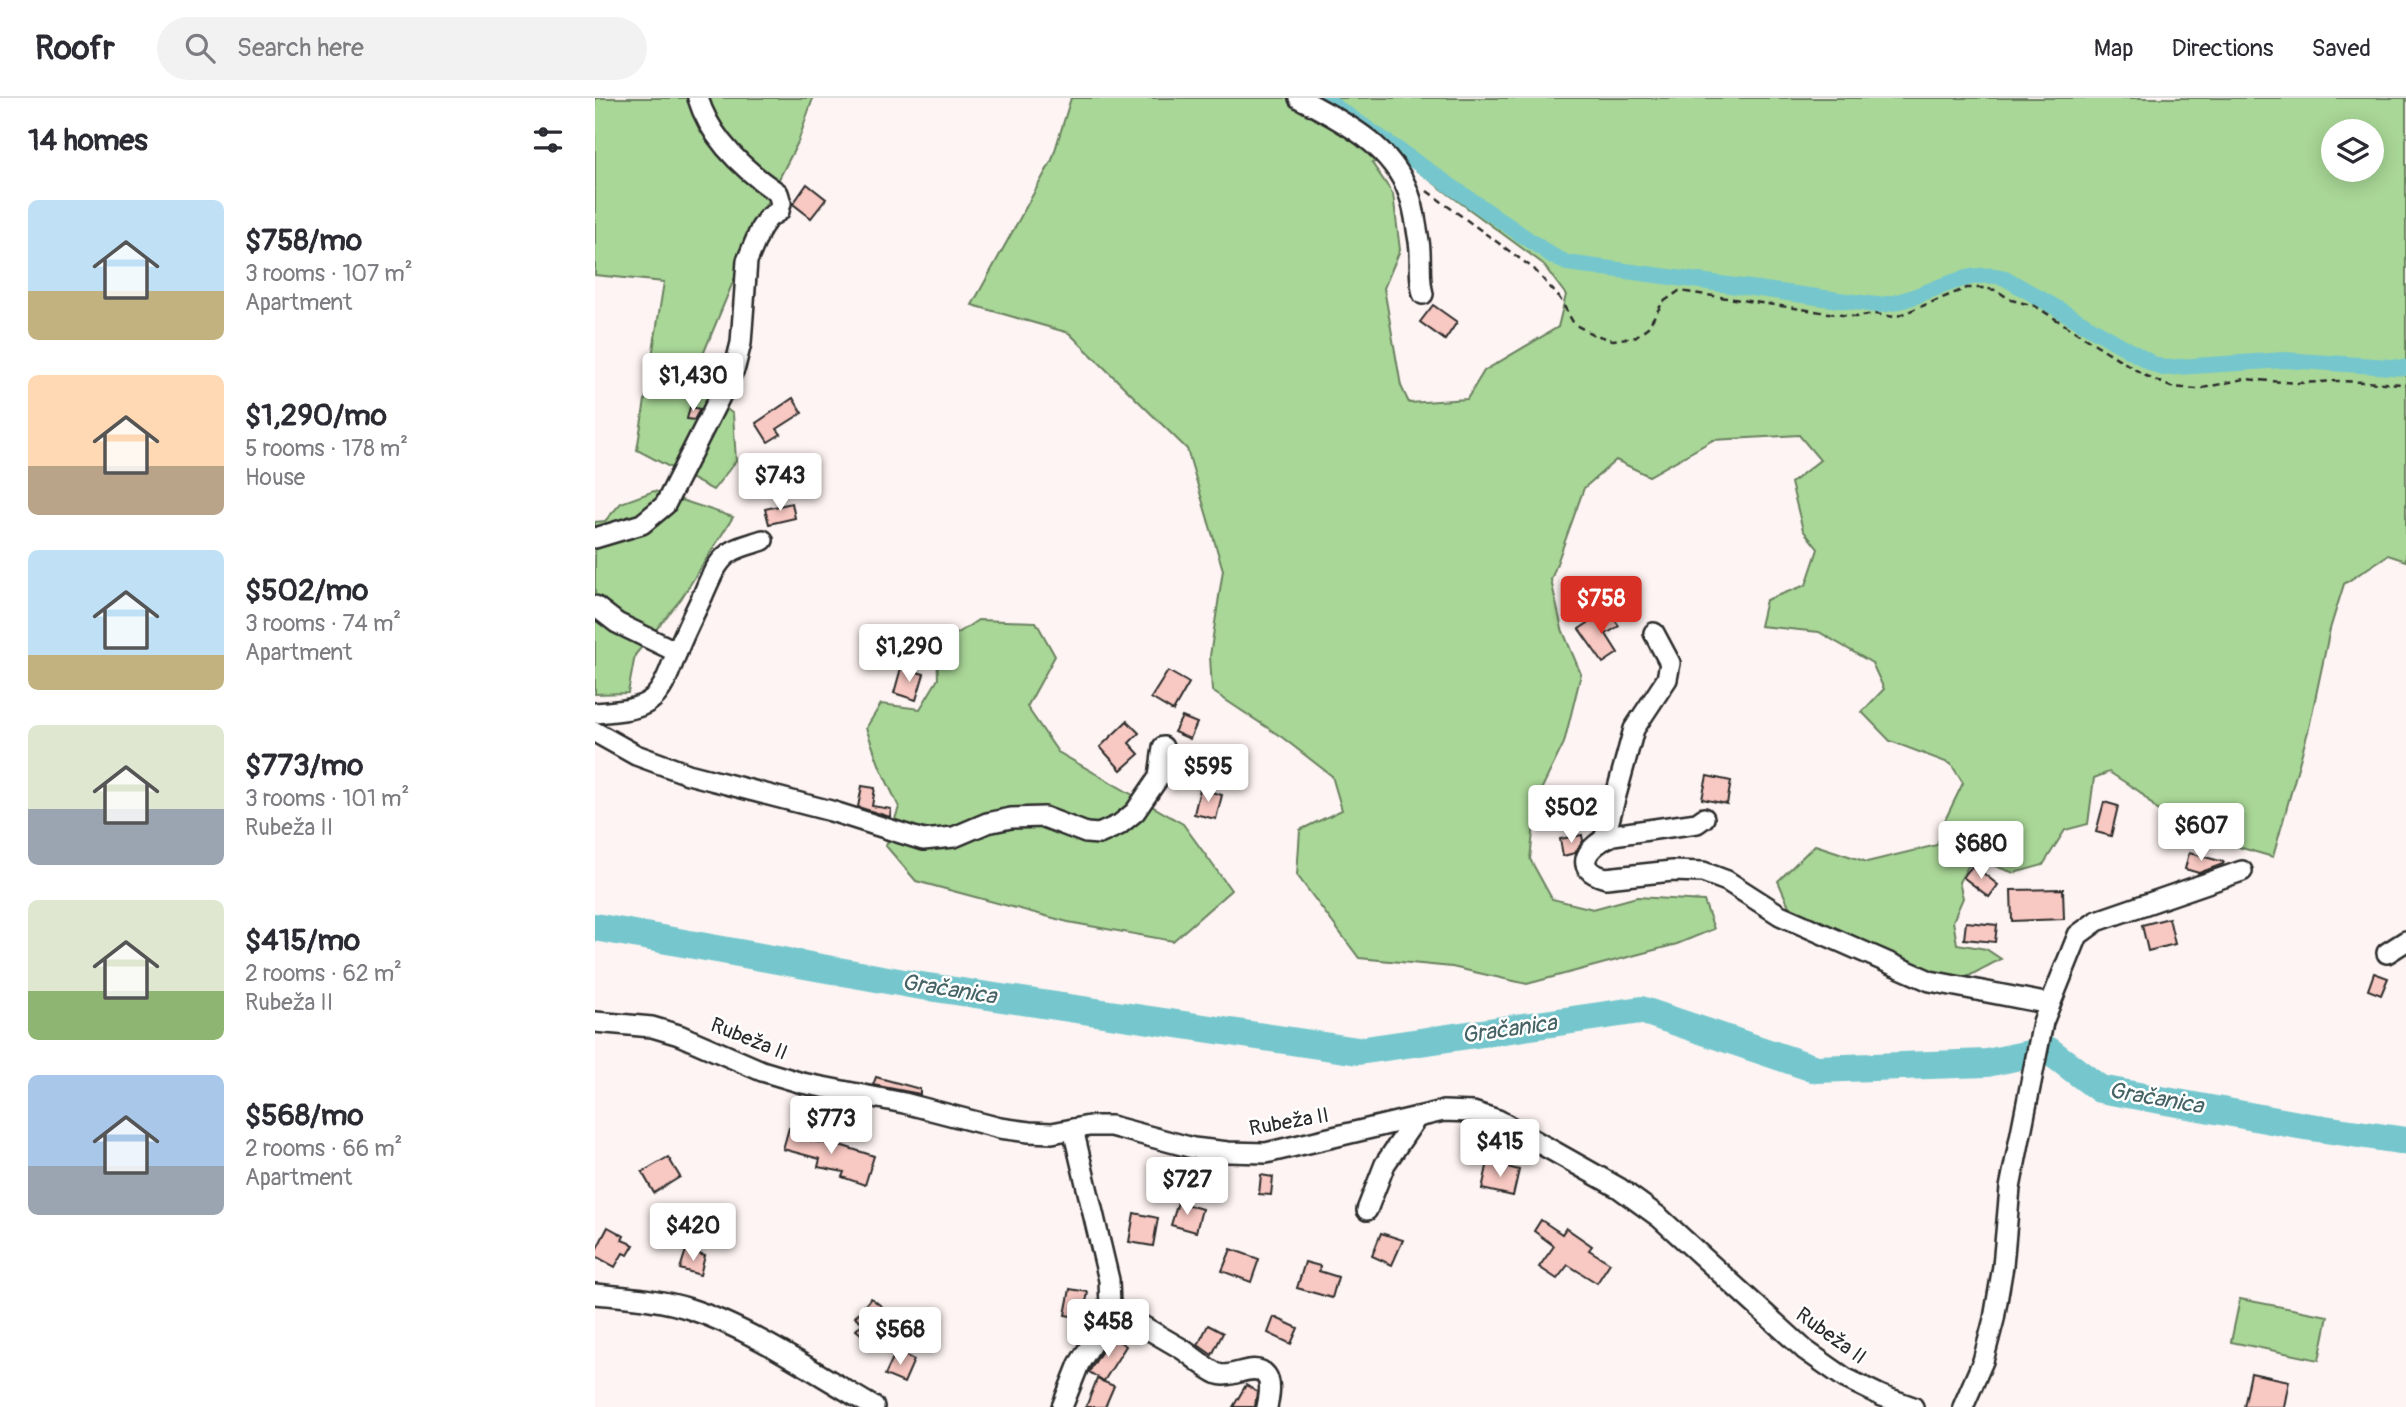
<!DOCTYPE html>
<html lang="en">
<head>
<meta charset="utf-8">
<style>
	:root { --surface:#fff; --page:#f2f2f3; --text:#2b2b33; --muted:#7c7c81; --line:#e1e1e2; --accent:#d93025 }
	body { margin:0; font-family:Pangolin,sans-serif; background:var(--page); color:var(--text); height:100vh; display:flex; flex-direction:column; font-size:26px; white-space:nowrap }
	* { box-sizing:border-box; margin:0 }
	p { font-size:23px; color:var(--muted) }
	.icon { flex:none; width:38px; height:38px; fill:none; stroke:currentColor; stroke-width:2; stroke-linecap:round; stroke-linejoin:round }
	.map { position:relative; flex:1; overflow:hidden }
	.side { display:flex; flex-direction:column; background:var(--surface); width:595px }
	.side>* { flex:none }
	.controls { position:absolute; left:1726px; top:21px; display:grid; gap:14px }
	.controls a { display:grid; place-items:center; width:63px; height:63px; border-radius:50%; background:var(--surface); box-shadow:0 4px 18px #0003; font-size:35px }
	.price { position:absolute; translate:-50% -60px; padding:0 16px; border-radius:7px; background:#fff; color:#222; font-size:23px; line-height:46px; filter:drop-shadow(0 2px 4px #0008) }
	.price::after { content:''; position:absolute; left:50%; top:42px; width:21px; height:16px; margin-left:-10px; background:inherit; clip-path:polygon(0 0,100% 0,50% 100%) }
	.price.selected { background:var(--accent); color:#fff }
	ul { padding:0; list-style:none }
	li { display:flex; align-items:center; gap:21px; height:175px; padding:0 28px }
	li span { display:grid; place-items:center; flex:none; width:196px; height:140px; border-radius:10px; color:#555 }
	li>.icon { margin-inline-start:auto }
	span .icon { width:84px; height:84px; fill:#fffc; stroke-width:1 }
	li b { font-size:30px }
	h2 { display:flex; justify-content:space-between; align-items:center; height:84px; padding:0 28px; font-size:30px }
	header { display:flex; align-items:center; gap:42px; box-sizing:border-box; height:98px; padding:0 35px; background:var(--surface); border-bottom:2px solid var(--line) }
	header strong { font-size:33px }
	nav { display:flex; gap:38px; margin-inline-start:auto; font-size:24px }
	.search { width:490px; height:63px; background:var(--page); display:flex; align-items:center; gap:18px; box-sizing:border-box; padding:0 24px; border-radius:38px; color:var(--muted); font-size:26px }
	main { display:flex; flex:1; min-height:0 }
	.map>svg:first-child { display:block }
	.green { fill:#a9d797; stroke:#6a8161; stroke-width:2; fill-rule:evenodd }
	.lines { fill:none; stroke-linecap:round; stroke-linejoin:round }
	.canal { stroke:#76c7cd; stroke-width:16 }
	.river { stroke:#76c7cd; stroke-width:28 }
	.building { fill:#f8c8c2; stroke:#2b2b2b; stroke-width:2 }
	.minor-casing { stroke:#2b2b2b; stroke-width:24 }
	.path { stroke:#2b2b2b; stroke-width:2.5; stroke-dasharray:7 5; stroke-linecap:butt }
	.minor { stroke:#fff; stroke-width:19 }
	.labels { text-anchor:middle; dominant-baseline:central; stroke-width:5; stroke-linejoin:round; paint-order:stroke }
	.street-label { font-size:21px; fill:#2b2b2b; stroke:#fff }
	.water-label { font-size:23px; font-style:italic; fill:#456264; stroke:#fff }
</style>
</head>
<body>
<header>
<strong>Roofr</strong>
<div class="search"><svg class="icon" aria-label="search" viewBox="0 0 24 24"><circle cx="10" cy="10" r="6"/><path d="M15 15l6 6"/></svg>Search here</div>
<nav><a>Map</a><a>Directions</a><a>Saved</a></nav>
</header>
<main>
<section class="side">
<h2>14 homes<svg class="icon" aria-label="filters" viewBox="0 0 24 24"><path d="M4 7h16M4 17h16"/><circle cx="9" cy="7" r="2"/><circle cx="15" cy="17" r="2"/></svg></h2>
<ul>
<li><span style="background:linear-gradient(#bfe0f5 65%,#c2b280 0)"><svg class="icon" aria-label="home" viewBox="0 0 24 24"><path d="M3 11l9-7 9 7M6 9v11h12V9"/></svg></span><div><b>$758/mo</b><p>3 rooms · 107 m²</p><p>Apartment</p></div></li>
<li><span style="background:linear-gradient(#ffd9b3 65%,#b9a48a 0)"><svg class="icon" aria-label="home" viewBox="0 0 24 24"><path d="M3 11l9-7 9 7M6 9v11h12V9"/></svg></span><div><b>$1,290/mo</b><p>5 rooms · 178 m²</p><p>House</p></div></li>
<li><span style="background:linear-gradient(#bfe0f5 75%,#c2b280 0)"><svg class="icon" aria-label="home" viewBox="0 0 24 24"><path d="M3 11l9-7 9 7M6 9v11h12V9"/></svg></span><div><b>$502/mo</b><p>3 rooms · 74 m²</p><p>Apartment</p></div></li>
<li><span style="background:linear-gradient(#dfe7d0 60%,#9aa5b1 0)"><svg class="icon" aria-label="home" viewBox="0 0 24 24"><path d="M3 11l9-7 9 7M6 9v11h12V9"/></svg></span><div><b>$773/mo</b><p>3 rooms · 101 m²</p><p>Rubeža II</p></div></li>
<li><span style="background:linear-gradient(#dfe7d0 65%,#8fb573 0)"><svg class="icon" aria-label="home" viewBox="0 0 24 24"><path d="M3 11l9-7 9 7M6 9v11h12V9"/></svg></span><div><b>$415/mo</b><p>2 rooms · 62 m²</p><p>Rubeža II</p></div></li>
<li><span style="background:linear-gradient(#a9c7e8 65%,#9aa5b1 0)"><svg class="icon" aria-label="home" viewBox="0 0 24 24"><path d="M3 11l9-7 9 7M6 9v11h12V9"/></svg></span><div><b>$568/mo</b><p>2 rooms · 66 m²</p><p>Apartment</p></div></li>
</ul>
</section>
<div class="map">
<svg width="1811" height="1309" viewBox="0 0 1811 1309">
	<rect width="100%" height="100%" fill="#fef4f3"/>
	<filter id="ink" filterUnits="userSpaceOnUse"><feTurbulence type="fractalNoise" baseFrequency=".0143" numOctaves="2"/><feDisplacementMap in="SourceGraphic" scale="14" xChannelSelector="R" yChannelSelector="G"/><feConvolveMatrix kernelMatrix="1 2 1 2 8 2 1 2 1" color-interpolation-filters="sRGB"/></filter>
	<g filter="url(#ink)">
		<!-- green -->
		<g class="green">
			<polygon points="0,0 218,0 203,44 167,114 97,283 138,316 141,363 118,392 42,352 69,184 0,177"/>
			<path d="M 476,0 L 1811,0 L 1811,463 L 1793,457 L 1749,486 L 1735,531 L 1714,630 L 1678,759 L 1581,731 L 1545,694 L 1514,674 L 1499,680 L 1493,726 L 1470,732 L 1448,767 L 1419,775 L 1378,760 L 1364,784 L 1368,800 L 1358,823 L 1362,846 L 1391,851 L 1406,861 L 1374,878 L 1296,878 L 1206,836 L 1183,783 L 1220,747 L 1272,764 L 1342,747 L 1351,720 L 1368,685 L 1356,666 L 1295,643 L 1267,614 L 1289,591 L 1277,565 L 1224,534 L 1165,528 L 1171,502 L 1211,487 L 1223,451 L 1208,432 L 1196,385 L 1225,362 L 1204,337 L 1118,342 L 1054,378 L 1021,362 L 989,390 L 956,482 L 967,531 L 986,576 L 969,645 L 942,700 L 935,761 L 957,801 L 998,811 L 1042,799 L 1109,803 L 1119,831 L 1082,846 L 932,886 L 857,869 L 764,860 L 702,777 L 705,732 L 747,712 L 737,678 L 688,640 L 617,593 L 615,558 L 628,472 L 592,351 L 474,235 L 377,207 L 457,62 ZM 1738,33 L 1776,33 L 1776,72 L 1738,72 ZM 802,58 L 947,165 L 971,197 L 963,229 L 889,273 L 872,301 L 814,305 L 806,288 L 789,190 L 805,152 L 798,96 L 777,65 Z"/>
			<polygon points="59,393 138,419 86,501 40,557 33,595 0,596 0,424 10,423 26,405"/>
			<polygon points="383,522 441,524 460,558 432,609 463,654 588,726 636,792 578,843 473,824 321,783 291,748 304,709 285,669 271,630 286,606 325,611 343,581 342,549"/>
			<polygon points="1645,1201 1733,1218 1724,1262 1636,1244"/>
		</g>
		<g class="lines">
			<!-- canal -->
			<path class="canal" d="M 728,0 L 956,157 L 972,165 L 1281,207 C 1324,206 1368,167 1410,180 L 1558,266 L 1568,270 L 1689,262 L 1811,270"/>
			<!-- river -->
			<polyline class="river" points="0,829 320,887 763,953 1046,912 1221,971 1392,965 1453,952 1505,991 1709,1028 1811,1043"/>
		</g>
		<!-- building -->
		<g class="building">
			<polygon points="212,86 231,101 216,120 198,106"/>
			<polygon points="838,207 862,224 850,242 825,224"/>
			<polygon points="198,300 207,315 182,331 186,336 173,344 161,325"/>
			<polygon points="95,309 105,311 99,322 92,321"/>
			<polygon points="197,405 200,420 174,426 170,411"/>
			<polygon points="1013,512 1024,528 1011,536 1023,555 1008,565 984,531"/>
			<polygon points="306,570 329,576 321,602 299,595"/>
			<polygon points="573,573 594,585 578,613 556,600"/>
			<polygon points="587,619 602,625 595,641 579,634"/>
			<polygon points="532,623 544,635 534,645 544,656 526,672 505,649"/>
			<polygon points="1112,678 1136,683 1132,706 1107,701"/>
			<polygon points="267,688 280,690 277,708 296,711 295,719 263,709"/>
			<polygon points="605,691 627,697 621,721 599,716"/>
			<polygon points="1509,704 1523,708 1516,738 1501,734"/>
			<polygon points="987,737 988,743 980,755 968,758 965,741"/>
			<polygon points="1594,755 1629,764 1628,766 1604,775 1590,771"/>
			<polygon points="1378,767 1403,787 1394,799 1368,779"/>
			<polygon points="1468,791 1469,821 1417,823 1416,792"/>
			<polygon points="1574,820 1580,846 1553,853 1547,827"/>
			<polygon points="1371,824 1402,827 1400,844 1369,841"/>
			<polygon points="1779,875 1793,880 1786,897 1773,892"/>
			<polygon points="281,979 325,991 325,996 278,987"/>
			<polygon points="194,1030 218,1036 216,1043 248,1048 279,1058 270,1087 247,1079 249,1074 223,1069 225,1061 188,1051"/>
			<polygon points="73,1059 85,1079 59,1095 47,1074"/>
			<polygon points="893,1064 924,1072 918,1098 887,1091"/>
			<polygon points="666,1077 678,1079 676,1097 664,1096"/>
			<polygon points="583,1104 607,1111 601,1134 576,1127"/>
			<polygon points="539,1115 563,1120 558,1148 534,1144"/>
			<polygon points="946,1122 967,1136 971,1130 997,1148 994,1152 1015,1165 1002,1185 973,1167 962,1181 944,1169 959,1148 939,1133"/>
			<polygon points="13,1129 29,1138 27,1142 39,1147 33,1157 28,1155 20,1169 0,1158 0,1154"/>
			<polygon points="786,1135 808,1142 797,1167 777,1158"/>
			<polygon points="636,1151 664,1161 656,1184 627,1173"/>
			<polygon points="91,1152 110,1158 105,1177 85,1171"/>
			<polygon points="710,1164 725,1168 724,1173 743,1179 737,1200 702,1190"/>
			<polygon points="475,1191 493,1194 488,1220 470,1217"/>
			<polygon points="276,1200 300,1219 279,1247 261,1232 268,1225 260,1219"/>
			<polygon points="679,1219 703,1230 696,1246 673,1235"/>
			<polygon points="613,1227 628,1235 617,1257 603,1247"/>
			<polygon points="516,1238 531,1248 509,1283 494,1274"/>
			<polygon points="301,1253 319,1262 309,1285 290,1277"/>
			<polygon points="1656,1275 1694,1283 1689,1309 1649,1309"/>
			<polygon points="502,1281 519,1288 510,1309 491,1309"/>
			<polygon points="651,1287 662,1294 660,1309 638,1309"/>
		</g>
		<g class="lines">
			<defs>
				<g id="minor">
					<path d="M 704,0 C 747,23 797,47 814,96 C 820,111 821,128 824,143 C 827,162 823,178 828,196"/>
					<path d="M 0,440 L 47,426 L 70,407 L 140,269 L 146,245 L 152,163 L 166,130 L 173,120 L 184,113 L 186,105 L 183,95 C 149,72 115,40 103,0"/>
					<polyline points="0,508 22,525 82,554"/>
					<path d="M 0,615 C 55,611 63,607 81,556 C 89,535 99,516 108,497 C 114,483 121,465 133,456 C 141,449 157,446 168,442"/>
					<polyline points="0,634 41,657 93,676 236,713 328,742 359,739 392,725 416,720 449,719 491,735 504,736 524,727 540,714 564,679 568,649"/>
					<path d="M 1109,720 L 1102,725 L 1018,737 C 993,747 975,771 1011,780 L 1077,773 L 1108,774 L 1132,783 L 1185,817 L 1335,883 L 1455,906"/>
					<polyline points="1009,741 1039,631 1072,581 1075,565 1059,535"/>
					<polyline points="1792,855 1811,843"/>
					<polyline points="0,924 57,929 84,937 167,973 207,985 309,1005 405,1030 434,1034 457,1035 494,1028 516,1028 598,1050 633,1054 671,1055 848,1013 878,1014 903,1022 1024,1090 1064,1119 1210,1252 1250,1280 1287,1298 1318,1309"/>
					<polyline points="772,1112 790,1066 822,1019"/>
					<path d="M 0,1196 C 31,1199 65,1201 95,1211 C 157,1231 222,1276 279,1309"/>
					<path d="M 515,1209 C 539,1223 563,1237 587,1251 C 598,1258 611,1271 623,1276 C 637,1281 660,1263 671,1277 C 677,1285 674,1300 672,1309"/>
					<polyline points="467,1309 484,1266 509,1226 515,1209 514,1182 478,1031"/>
					<polyline points="1368,1309 1388,1263 1399,1221 1408,1168 1415,1090 1448,924 1483,837 1502,823 1647,773"/>
				</g>
			</defs>
			<!-- minor casing -->
			<use href="#minor" class="minor-casing"/>
			<!-- path -->
			<polyline class="path" points="832,93 939,171 964,199 979,226 997,236 1018,242 1040,239 1053,229 1068,204 1084,193 1260,219 1279,216 1300,219 1372,190 1387,190 1401,192 1416,202 1440,208 1549,277 1576,289 1603,291 1649,281 1703,285 1744,283 1811,286"/>
			<!-- minor -->
			<use href="#minor" class="minor"/>
		</g>
	</g>
	<g class="labels">
		<!-- street labels -->
		<g class="street-label">
			<text transform="translate(154 941) rotate(22)">Rubeža II</text>
			<text transform="translate(694 1024) rotate(-10)">Rubeža II</text>
			<text transform="translate(1236 1238) rotate(36)">Rubeža II</text>
		</g>
		<!-- water labels -->
		<g class="water-label">
			<text transform="translate(354 891) rotate(9)">Gračanica</text>
			<text transform="translate(914 931) rotate(-8)">Gračanica</text>
			<text transform="translate(1561 1000) rotate(10)">Gračanica</text>
		</g>
	</g>
</svg>
<div class="controls">
<a><svg class="icon" aria-label="layers" viewBox="0 0 24 24"><path d="M12 4l9 5-9 5-9-5zM3 14l9 5 9-5"/></svg></a>
</div>
<b class="price" style="left:98px;top:315px">$1,430</b>
<b class="price" style="left:185px;top:415px">$743</b>
<b class="price selected" style="left:1006px;top:538px">$758</b>
<b class="price" style="left:314px;top:586px">$1,290</b>
<b class="price" style="left:613px;top:706px">$595</b>
<b class="price" style="left:976px;top:747px">$502</b>
<b class="price" style="left:1606px;top:765px">$607</b>
<b class="price" style="left:1386px;top:783px">$680</b>
<b class="price" style="left:236px;top:1058px">$773</b>
<b class="price" style="left:905px;top:1081px">$415</b>
<b class="price" style="left:592px;top:1119px">$727</b>
<b class="price" style="left:98px;top:1165px">$420</b>
<b class="price" style="left:513px;top:1261px">$458</b>
<b class="price" style="left:305px;top:1269px">$568</b>
</div>
</main>
</body>
</html>
